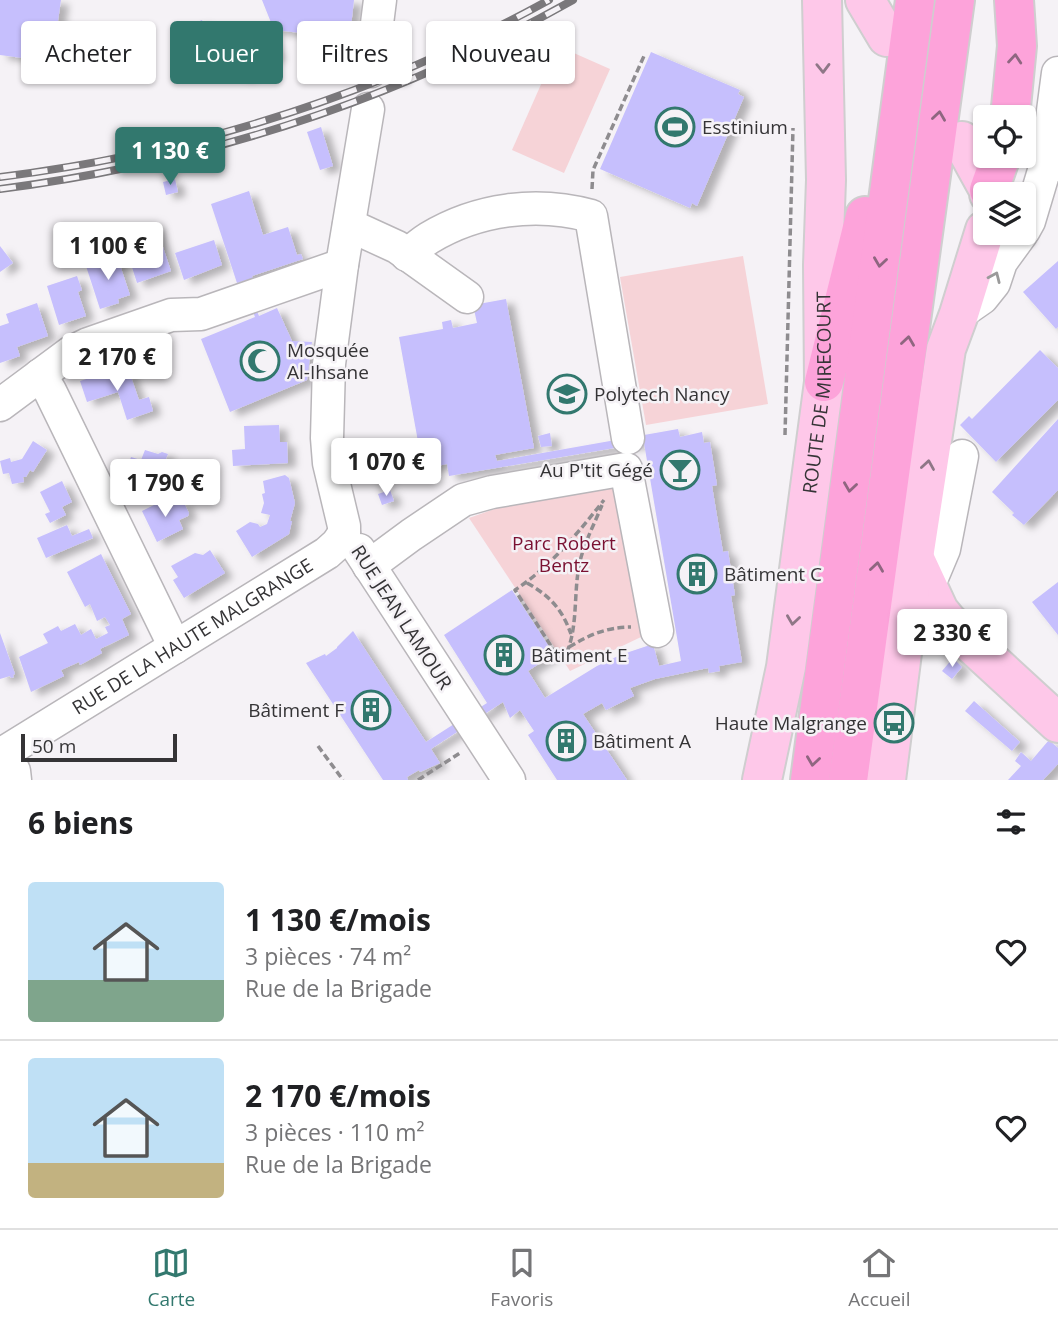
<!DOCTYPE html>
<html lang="fr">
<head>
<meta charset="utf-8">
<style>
	:root { --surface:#fff; --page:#f2f2f2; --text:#202124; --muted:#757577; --line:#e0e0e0; --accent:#32786e }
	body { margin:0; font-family:"Open Sans",sans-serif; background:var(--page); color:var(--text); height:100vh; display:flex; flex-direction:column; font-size:26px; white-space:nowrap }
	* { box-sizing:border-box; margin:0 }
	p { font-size:23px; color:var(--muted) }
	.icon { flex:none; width:38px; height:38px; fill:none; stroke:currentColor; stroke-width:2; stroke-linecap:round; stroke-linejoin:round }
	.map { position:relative; height:780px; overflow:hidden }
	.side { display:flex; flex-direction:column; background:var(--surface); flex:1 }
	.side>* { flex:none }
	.top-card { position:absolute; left:21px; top:21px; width:700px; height:63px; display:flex; gap:14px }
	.buttons { position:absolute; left:973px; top:105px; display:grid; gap:14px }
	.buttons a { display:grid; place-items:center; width:63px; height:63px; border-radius:7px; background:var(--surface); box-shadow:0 2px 5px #0004; font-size:35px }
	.scale { position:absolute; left:21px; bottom:18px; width:156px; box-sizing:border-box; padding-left:7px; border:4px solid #353436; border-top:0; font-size:19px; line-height:24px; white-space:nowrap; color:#353436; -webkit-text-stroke:5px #f5f2f6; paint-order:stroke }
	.price { position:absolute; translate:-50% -60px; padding:0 16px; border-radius:7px; background:#fff; color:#222; font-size:23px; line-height:46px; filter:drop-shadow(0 2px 4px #0008) }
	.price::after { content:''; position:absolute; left:50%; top:42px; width:21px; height:16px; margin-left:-10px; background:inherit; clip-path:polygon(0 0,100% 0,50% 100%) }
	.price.current { background:var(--accent); color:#fff }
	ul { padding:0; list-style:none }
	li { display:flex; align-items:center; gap:21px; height:175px; padding:0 28px }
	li+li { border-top:2px solid var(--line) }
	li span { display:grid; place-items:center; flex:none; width:196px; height:140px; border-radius:7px; color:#555 }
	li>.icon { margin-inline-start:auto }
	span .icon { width:84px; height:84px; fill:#fffc; stroke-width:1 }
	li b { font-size:30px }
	h2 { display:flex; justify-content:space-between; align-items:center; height:84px; padding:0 28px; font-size:30px }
	.chip { padding:0 24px; border-radius:7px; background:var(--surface); box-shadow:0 2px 5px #0004; font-size:24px; line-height:63px }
	.chip.current { background:var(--accent); color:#fff }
	.tab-bar { display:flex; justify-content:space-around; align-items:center; height:98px; border-top:2px solid var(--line); background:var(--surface); font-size:19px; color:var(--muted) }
	.tab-bar a { display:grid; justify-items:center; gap:4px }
	.tab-bar .current { color:var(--accent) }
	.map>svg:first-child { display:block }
	.green { fill:#f6d3d7 }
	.building { fill:#c6bffd; filter:url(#shadow) }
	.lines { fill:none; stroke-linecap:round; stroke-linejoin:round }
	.minor-casing { stroke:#b9b6ba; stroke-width:35 }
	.major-casing { stroke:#cfcecf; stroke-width:42 }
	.highway-casing { stroke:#cfcecf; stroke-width:42 }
	.path { stroke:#8e8c8f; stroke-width:3.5; stroke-dasharray:7 3.5; stroke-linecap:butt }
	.minor { stroke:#fff; stroke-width:32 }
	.major { stroke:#fec8e9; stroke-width:38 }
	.highway { stroke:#fda3da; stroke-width:38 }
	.rail-casing { stroke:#7a787b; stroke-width:8 }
	.rail { stroke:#f5f2f6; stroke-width:5; stroke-dasharray:16; stroke-linecap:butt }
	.oneway { stroke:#8f6680 }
	.oneway2 { stroke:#8f7787 }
	.oneway3 { stroke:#9a9a9a }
	.labels { text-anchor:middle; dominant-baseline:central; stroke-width:5; stroke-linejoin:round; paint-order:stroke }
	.poi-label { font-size:19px; fill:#353436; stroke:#f5f2f6; text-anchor:start }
	.street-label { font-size:19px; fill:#353436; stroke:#f5f2f6 }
	.park-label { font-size:19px; fill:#7a1132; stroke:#f5f2f6 }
</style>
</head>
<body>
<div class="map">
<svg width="1058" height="780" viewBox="0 0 1058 780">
	<defs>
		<filter id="shadow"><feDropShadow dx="8" dy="4.5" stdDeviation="3.5" flood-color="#0004"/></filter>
	</defs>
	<rect width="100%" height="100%" fill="#f5f2f6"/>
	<!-- green -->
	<g class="green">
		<polygon points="558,46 610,69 564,173 512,150"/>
		<polygon points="743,256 768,404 646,425 620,277"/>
		<polygon points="613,482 641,637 570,671 469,518 520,500"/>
	</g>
	<!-- building -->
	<g class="building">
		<polygon points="0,0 61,0 52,62 0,55"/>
		<polygon points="262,0 354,0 347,62 327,60 327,54 322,53 323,43 328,44 329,36 274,30"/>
		<polygon points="202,20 216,57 199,64 185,27"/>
		<polygon points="244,30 244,33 252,30 255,40 270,35 278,56 246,69 248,75 242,77 241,72 237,74 233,63 237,61 232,50 239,47 235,34"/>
		<polygon points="651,52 740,90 738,94 744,97 697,206 692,203 690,208 600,169"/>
		<polygon points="321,127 333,166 320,170 307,132"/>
		<polygon points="175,179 178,192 166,195 163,182"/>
		<polygon points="249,191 263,235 288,227 297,255 301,254 303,259 252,276 253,278 237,283 211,204"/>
		<polygon points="155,223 171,271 137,283 123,239 137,235 135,230"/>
		<polygon points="214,240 222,265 184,280 175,253"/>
		<polygon points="0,246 13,263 0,272"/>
		<polygon points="117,256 130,295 118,299 119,303 100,309 86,266"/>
		<polygon points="1058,261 1058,327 1056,329 1023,292"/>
		<polygon points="77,276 82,290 78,292 86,316 59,325 47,286"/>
		<polygon points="506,299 534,448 495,455 497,461 678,429 680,437 702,432 704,443 710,442 717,485 712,486 723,552 728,551 735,595 731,596 742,662 719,666 720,671 709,673 708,668 655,679 630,688 634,696 606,710 602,703 583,714 627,780 557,780 528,735 534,731 520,710 510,718 503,702 431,749 440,763 420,772 419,770 407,777 408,780 383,780 306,663 325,654 326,656 337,648 337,647 353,631 426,742 487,703 444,635 512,590 554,654 528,671 545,698 597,666 620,655 653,644 659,666 681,661 644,443 449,476 447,464 423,469 399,337 443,329 442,322 451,320 453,328 477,323 473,305"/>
		<polygon points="37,303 48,336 17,347 20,356 0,363 0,326 9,323 6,314"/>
		<polygon points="277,308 292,341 312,342 307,380 230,412 201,339 255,317 253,312 257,311 259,316"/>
		<polygon points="1040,350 1058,368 1058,400 996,462 960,425 969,416 972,419"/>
		<polygon points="111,371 113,377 129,371 139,400 149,397 153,411 127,420 118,392 87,402 80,381"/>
		<polygon points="1058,419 1058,490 1024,525 1012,515 1014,513 992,492"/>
		<polygon points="279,425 280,442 287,442 288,463 233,466 232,450 245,449 244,426"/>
		<polygon points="550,433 552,446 541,447 538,436"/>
		<polygon points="33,441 47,450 33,472 30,470 26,477 23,477 24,482 12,484 9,473 3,474 0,461 10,458 11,462 22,459"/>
		<polygon points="413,448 417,469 405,472 402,449"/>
		<polygon points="145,450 158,454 162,452 168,454 165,461 161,460 157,463 167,484 144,495 141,487 136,488 133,481 124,477 131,457 141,460"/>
		<polygon points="285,475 289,478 295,503 290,521 292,521 289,534 252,557 236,531 250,522 258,524 260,527 267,524 270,515 261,513 264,503 262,494 265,493 263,481"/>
		<polygon points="62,481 72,502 62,507 66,515 50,523 45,514 50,512 40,492"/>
		<polygon points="390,490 394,501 382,505 378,494"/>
		<polygon points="168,498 172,506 181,502 184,503 189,513 188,516 179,520 183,529 157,542 142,511"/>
		<polygon points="67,525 72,536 89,529 93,538 46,558 37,538"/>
		<polygon points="210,550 225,573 184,598 173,580 178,577 171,566 195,553 203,555"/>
		<polygon points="101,554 131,614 122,619 129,635 100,649 102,653 80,665 79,662 61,670 64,676 31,692 19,657 48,643 43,634 58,626 61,631 75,624 81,635 91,629 96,639 108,633 105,627 110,625 105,617 97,621 90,604 85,607 67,572"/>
		<polygon points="1058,582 1058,635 1032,602"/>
		<polygon points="0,633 15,674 13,675 14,677 11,678 10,676 0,679"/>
		<polygon points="953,658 962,667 952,679 942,671"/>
		<polygon points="974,701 1020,742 1012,751 965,711"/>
		<polygon points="1049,740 1058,748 1058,764 1043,780 1008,780 1021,766 1015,761 1021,752 1031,761"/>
	</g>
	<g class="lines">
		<defs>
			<g id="minor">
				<polyline points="371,71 380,0"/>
				<polyline points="1058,73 1046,164 1058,165"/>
				<polyline points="349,225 397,247 467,297"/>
				<polyline points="1024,230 1029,221 1046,164"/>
				<path d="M 407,255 C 414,249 421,243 429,238 C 477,209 536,201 591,216 L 628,438"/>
				<polyline points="959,314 982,298 994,283 1001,262 1022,233"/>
				<polyline points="40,375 50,391 175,647"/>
				<polyline points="0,405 70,353 88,344 171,315 201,314 342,265"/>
				<polyline points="344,534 344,526 329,463 327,438 329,364 342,265 368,109"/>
				<polyline points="359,550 509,780"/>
				<polyline points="369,566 411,535 463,500 492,492 626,469 657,631"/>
				<polyline points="928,587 944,549 962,456"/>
				<polyline points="3,753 14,771 15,780"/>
				<path id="s1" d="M 0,755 L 327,553 L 337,544 L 344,534"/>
			</g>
			<g id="major">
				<polyline points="865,0 887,37"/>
				<polyline points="962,141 989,190 989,194"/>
				<polyline points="914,557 939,611 948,622 1058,723"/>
				<path id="s2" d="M 762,780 L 786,667 L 824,382 L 823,265 L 826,180 L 822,0"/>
				<polyline points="886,780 914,557 946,349 959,314 985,230"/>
			</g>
			<g id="highway">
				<polyline points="1010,117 1017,46 1014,0"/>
				<polyline points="989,190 1001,156"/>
				<polyline points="824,382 865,216"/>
				<polyline points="810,780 915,0"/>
				<polyline points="848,780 955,0"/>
			</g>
		</defs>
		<!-- minor casing -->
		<use href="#minor" class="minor-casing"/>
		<!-- major casing -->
		<use href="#major" class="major-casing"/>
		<!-- highway casing -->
		<use href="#highway" class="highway-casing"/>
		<!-- path -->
		<g class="path">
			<polyline points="592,189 593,170 644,56"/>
			<polyline points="785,435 793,128"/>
			<path d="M 527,583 C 550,596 562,609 571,634"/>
			<path d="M 569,647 C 589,635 607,627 631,627"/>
			<path d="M 562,662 C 579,634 573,598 579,566 C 583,545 594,525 602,505"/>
			<path d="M 562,663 L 515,590 C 550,567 579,532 604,500"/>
			<polyline points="318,746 343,780"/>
			<polyline points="418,780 460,753"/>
		</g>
		<!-- minor -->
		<use href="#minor" class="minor"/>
		<!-- major -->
		<use href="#major" class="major"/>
		<!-- highway -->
		<use href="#highway" class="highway"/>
		<defs>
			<g id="rail">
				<path d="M 0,177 C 193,153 379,94 549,0"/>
				<path d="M 0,189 C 202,163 396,100 573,0"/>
			</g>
		</defs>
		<!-- rail casing -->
		<use href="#rail" class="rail-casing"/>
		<!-- rail -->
		<use href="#rail" class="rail"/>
	</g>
	<!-- one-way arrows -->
	<defs><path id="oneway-chevron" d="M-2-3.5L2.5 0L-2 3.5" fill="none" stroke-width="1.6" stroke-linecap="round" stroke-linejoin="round" transform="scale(1.75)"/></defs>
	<g class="oneway">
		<use href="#oneway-chevron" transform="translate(1015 59) rotate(-85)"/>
		<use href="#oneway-chevron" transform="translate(939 116) rotate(-82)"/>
		<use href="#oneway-chevron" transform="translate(880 262) rotate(98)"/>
		<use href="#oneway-chevron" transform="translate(908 341) rotate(-82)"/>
		<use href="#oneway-chevron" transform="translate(850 487) rotate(98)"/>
		<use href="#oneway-chevron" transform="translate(877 567) rotate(-82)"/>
		<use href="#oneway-chevron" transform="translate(813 761) rotate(98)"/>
	</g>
	<g class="oneway2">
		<use href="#oneway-chevron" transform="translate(823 68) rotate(89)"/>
		<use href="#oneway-chevron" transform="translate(928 465) rotate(-81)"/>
		<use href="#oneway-chevron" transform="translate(793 620) rotate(98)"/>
	</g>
	<use class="oneway3" href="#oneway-chevron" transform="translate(995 277) rotate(-66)"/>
	<!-- icons -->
	<defs>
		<symbol id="stadium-ring" viewBox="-11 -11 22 22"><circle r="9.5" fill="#f5f2f6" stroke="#32786e" stroke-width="1.5"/><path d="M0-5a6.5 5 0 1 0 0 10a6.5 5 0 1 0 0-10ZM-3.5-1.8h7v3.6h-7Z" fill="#32786e"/></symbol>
		<symbol id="mosque-ring" viewBox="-11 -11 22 22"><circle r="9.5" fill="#f5f2f6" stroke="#32786e" stroke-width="1.5"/><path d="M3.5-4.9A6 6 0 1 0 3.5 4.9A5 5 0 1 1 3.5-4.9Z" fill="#32786e"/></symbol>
		<symbol id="university-ring" viewBox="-11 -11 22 22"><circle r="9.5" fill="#f5f2f6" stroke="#32786e" stroke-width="1.5"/><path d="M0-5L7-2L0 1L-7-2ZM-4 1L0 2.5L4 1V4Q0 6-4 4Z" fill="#32786e"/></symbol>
		<symbol id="bar-ring" viewBox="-11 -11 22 22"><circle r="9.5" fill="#f5f2f6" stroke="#32786e" stroke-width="1.5"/><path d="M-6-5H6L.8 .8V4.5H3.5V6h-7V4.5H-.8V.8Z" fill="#32786e"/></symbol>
		<symbol id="building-ring" viewBox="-11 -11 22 22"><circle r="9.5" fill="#f5f2f6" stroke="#32786e" stroke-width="1.5"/><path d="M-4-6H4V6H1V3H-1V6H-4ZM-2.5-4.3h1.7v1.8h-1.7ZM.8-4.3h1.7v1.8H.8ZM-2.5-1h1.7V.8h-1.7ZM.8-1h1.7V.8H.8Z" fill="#32786e"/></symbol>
		<symbol id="bus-ring" viewBox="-11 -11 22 22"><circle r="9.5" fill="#f5f2f6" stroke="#32786e" stroke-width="1.5"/><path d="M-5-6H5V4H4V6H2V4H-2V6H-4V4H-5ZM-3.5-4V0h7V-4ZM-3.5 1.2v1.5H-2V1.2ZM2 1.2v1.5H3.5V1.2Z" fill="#32786e"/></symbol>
	</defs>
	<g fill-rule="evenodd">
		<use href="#stadium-ring" x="653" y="105" width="44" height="44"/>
		<use href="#mosque-ring" x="238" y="339" width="44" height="44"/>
		<use href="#university-ring" x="545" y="372" width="44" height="44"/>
		<use href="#bar-ring" x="658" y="448" width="44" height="44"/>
		<use href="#building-ring" x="675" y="552" width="44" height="44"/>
		<use href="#building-ring" x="482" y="633" width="44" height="44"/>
		<use href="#building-ring" x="349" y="688" width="44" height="44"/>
		<use href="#bus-ring" x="872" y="701" width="44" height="44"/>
		<use href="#building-ring" x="544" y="719" width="44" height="44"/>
	</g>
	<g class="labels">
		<!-- poi labels -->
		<g class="poi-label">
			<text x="702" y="127">Esstinium</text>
			<text x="287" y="350">Mosquée<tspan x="287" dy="22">Al-Ihsane</tspan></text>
			<text x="594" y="394">Polytech Nancy</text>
			<text x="653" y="470" text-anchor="end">Au P'tit Gégé</text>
			<text x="724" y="574">Bâtiment C</text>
			<text x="531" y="655">Bâtiment E</text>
			<text x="344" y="710" text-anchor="end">Bâtiment F</text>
			<text x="867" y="723" text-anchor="end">Haute Malgrange</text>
			<text x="593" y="741">Bâtiment A</text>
		</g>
		<!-- street labels -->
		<g class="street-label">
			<text stroke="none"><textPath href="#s2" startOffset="392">ROUTE DE MIRECOURT</textPath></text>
			<text transform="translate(402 617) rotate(57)">RUE JEAN LAMOUR</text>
			<text stroke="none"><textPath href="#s1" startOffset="226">RUE DE LA HAUTE MALGRANGE</textPath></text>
		</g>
		<!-- park labels -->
		<g class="park-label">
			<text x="564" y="543">Parc Robert<tspan x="564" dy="22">Bentz</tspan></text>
		</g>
	</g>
</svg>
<div class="buttons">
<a><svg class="icon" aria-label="locate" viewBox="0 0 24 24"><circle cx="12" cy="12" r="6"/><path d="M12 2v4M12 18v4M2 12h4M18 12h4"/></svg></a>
<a><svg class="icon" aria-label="layers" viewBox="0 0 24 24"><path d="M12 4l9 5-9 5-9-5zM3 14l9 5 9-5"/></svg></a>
</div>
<div class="scale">50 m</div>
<b class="price current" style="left:170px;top:187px">1 130 €</b>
<b class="price" style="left:108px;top:282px">1 100 €</b>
<b class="price" style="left:117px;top:393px">2 170 €</b>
<b class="price" style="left:386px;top:498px">1 070 €</b>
<b class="price" style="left:165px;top:519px">1 790 €</b>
<b class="price" style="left:952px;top:669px">2 330 €</b>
<div class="top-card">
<a class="chip">Acheter</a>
<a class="chip current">Louer</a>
<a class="chip">Filtres</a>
<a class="chip">Nouveau</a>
</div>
</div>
<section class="side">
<h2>6 biens<svg class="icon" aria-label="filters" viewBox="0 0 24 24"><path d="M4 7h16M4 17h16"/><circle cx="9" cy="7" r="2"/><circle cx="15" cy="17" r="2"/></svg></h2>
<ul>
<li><span style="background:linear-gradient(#bfe0f5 70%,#7fa58c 0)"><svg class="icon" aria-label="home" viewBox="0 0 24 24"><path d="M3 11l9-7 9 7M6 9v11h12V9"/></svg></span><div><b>1 130 €/mois</b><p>3 pièces · 74 m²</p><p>Rue de la Brigade</p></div><svg class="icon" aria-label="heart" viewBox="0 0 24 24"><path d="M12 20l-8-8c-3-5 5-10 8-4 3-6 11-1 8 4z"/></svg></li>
<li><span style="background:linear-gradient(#bfe0f5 75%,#c2b280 0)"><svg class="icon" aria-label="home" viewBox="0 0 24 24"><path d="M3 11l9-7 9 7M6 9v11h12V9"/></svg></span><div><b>2 170 €/mois</b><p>3 pièces · 110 m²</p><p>Rue de la Brigade</p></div><svg class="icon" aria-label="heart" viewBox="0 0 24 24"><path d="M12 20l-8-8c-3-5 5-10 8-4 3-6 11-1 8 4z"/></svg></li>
</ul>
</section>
<nav class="tab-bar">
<a class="current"><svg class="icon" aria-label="map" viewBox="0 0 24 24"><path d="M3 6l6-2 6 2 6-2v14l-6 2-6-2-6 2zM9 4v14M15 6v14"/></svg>Carte</a>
<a><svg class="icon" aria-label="saved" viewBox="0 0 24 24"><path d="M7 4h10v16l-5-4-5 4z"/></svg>Favoris</a>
<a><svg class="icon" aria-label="home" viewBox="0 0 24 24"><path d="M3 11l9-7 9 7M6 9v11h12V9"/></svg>Accueil</a>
</nav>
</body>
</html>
